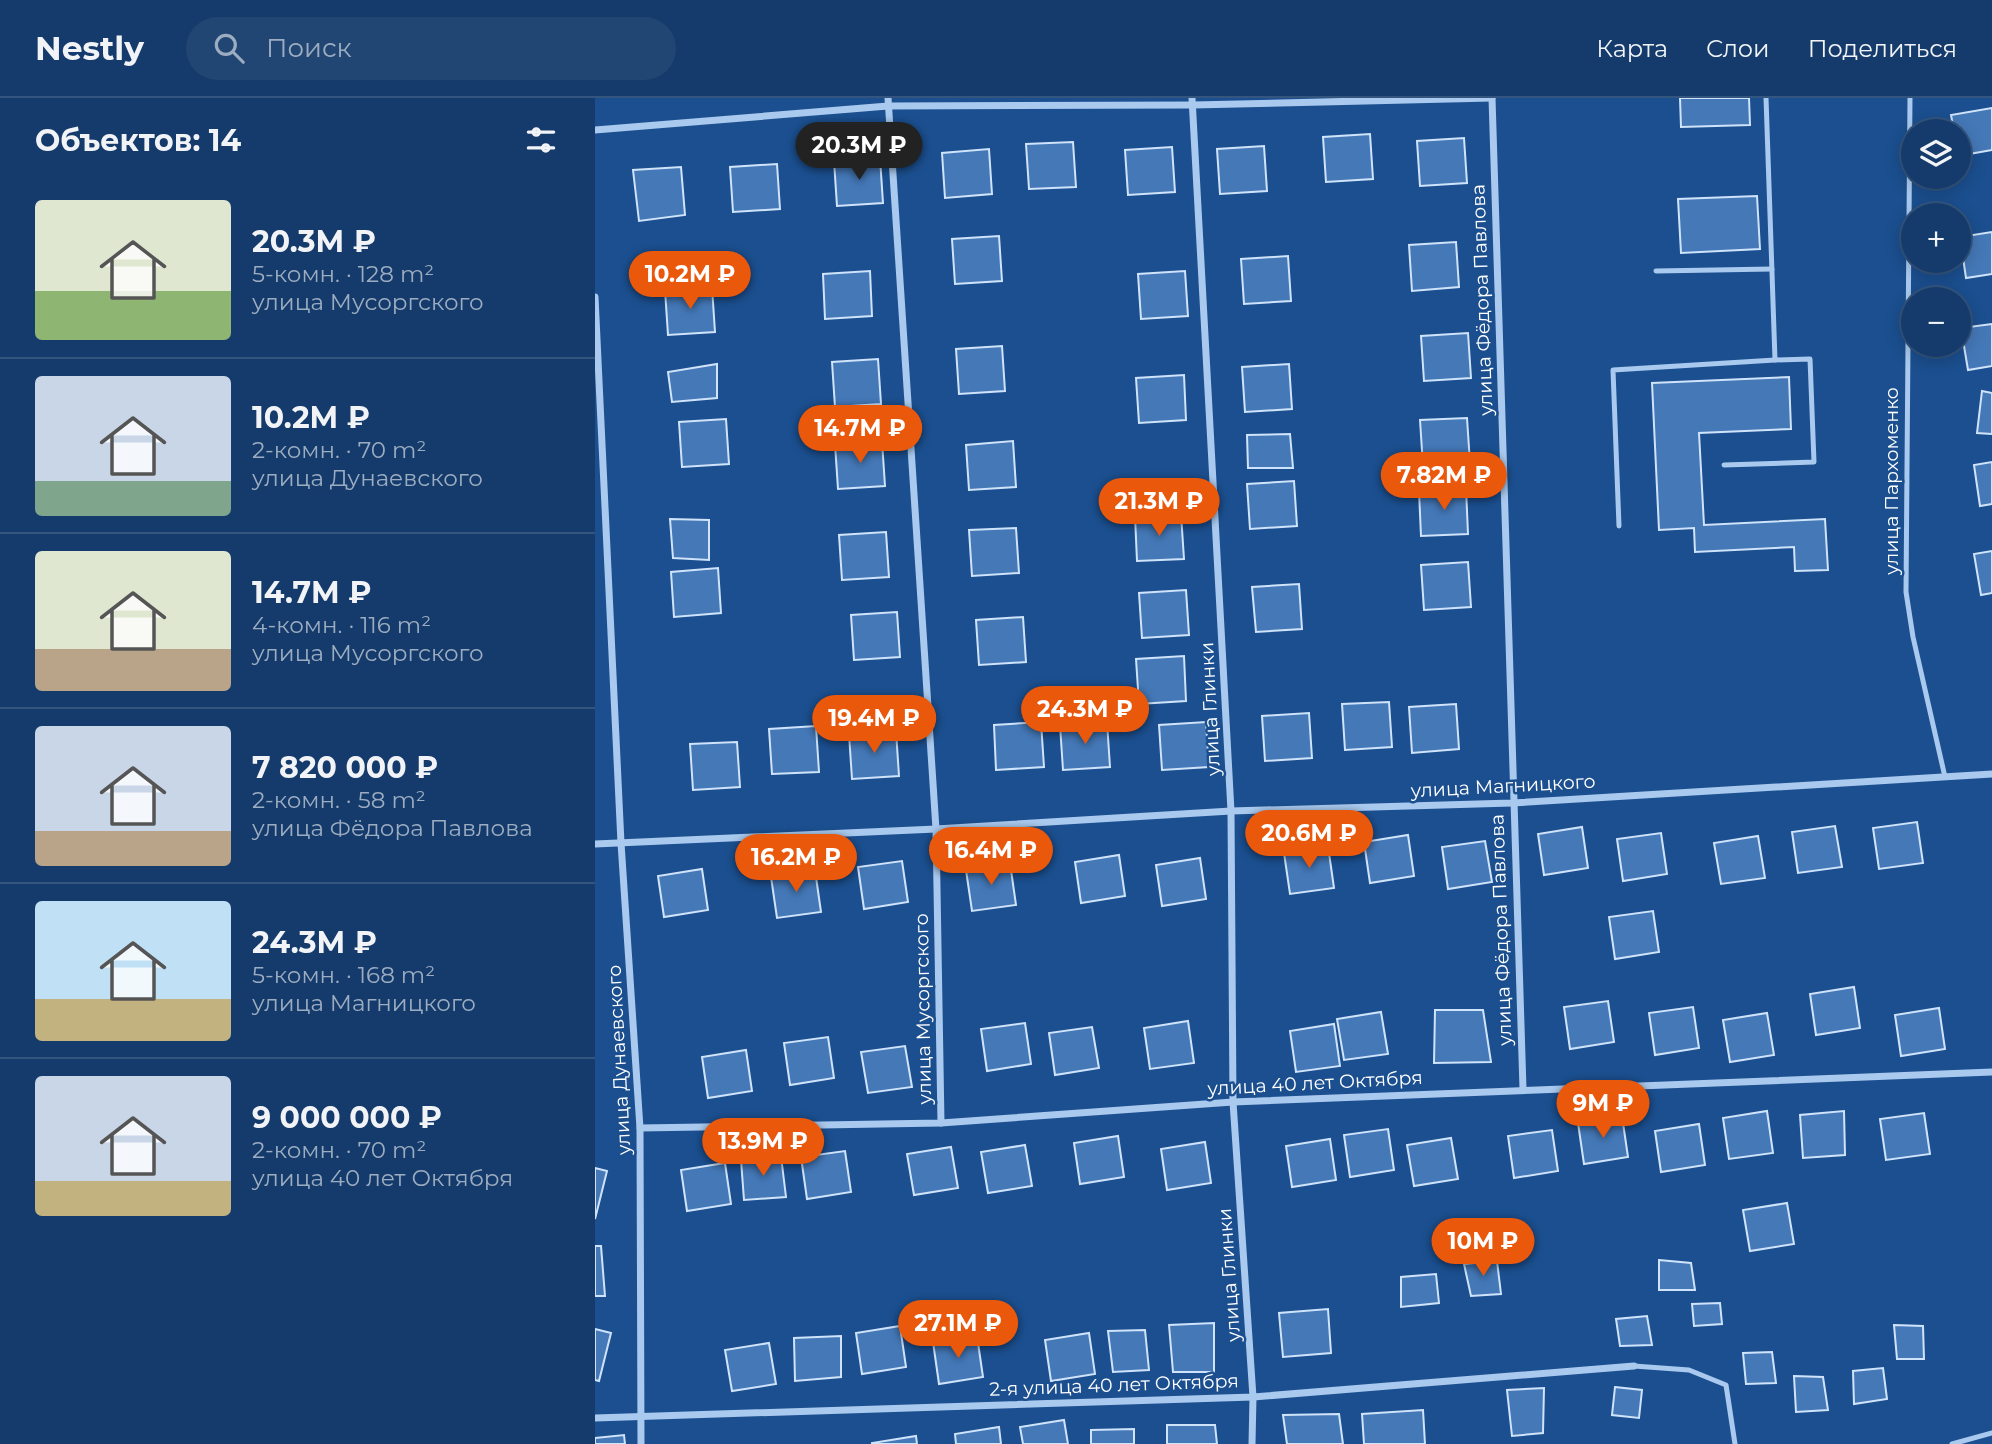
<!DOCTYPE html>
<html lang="ru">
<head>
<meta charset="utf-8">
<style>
	:root { --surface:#143b6b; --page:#214673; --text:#f1f3f6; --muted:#9dadc1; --line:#33557e; --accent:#ea580c }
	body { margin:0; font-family:Montserrat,sans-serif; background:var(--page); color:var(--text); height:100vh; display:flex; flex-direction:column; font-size:26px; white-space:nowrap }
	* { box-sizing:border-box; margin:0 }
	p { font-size:23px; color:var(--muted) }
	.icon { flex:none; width:38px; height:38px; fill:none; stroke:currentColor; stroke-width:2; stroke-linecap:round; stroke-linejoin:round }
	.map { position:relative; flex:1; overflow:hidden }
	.side { display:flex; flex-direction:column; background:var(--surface); width:595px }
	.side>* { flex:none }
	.buttons { position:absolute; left:1306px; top:21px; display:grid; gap:14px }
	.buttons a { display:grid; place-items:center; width:70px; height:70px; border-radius:50%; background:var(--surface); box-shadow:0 4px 18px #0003,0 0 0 2px var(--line); font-size:35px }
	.price { position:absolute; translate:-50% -60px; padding:0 16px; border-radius:24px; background:var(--accent); color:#fff; font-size:23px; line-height:46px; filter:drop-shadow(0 2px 4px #0008) }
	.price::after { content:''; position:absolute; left:50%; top:42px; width:21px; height:16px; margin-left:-10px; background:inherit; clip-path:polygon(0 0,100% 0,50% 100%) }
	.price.current { background:#222; color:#fff }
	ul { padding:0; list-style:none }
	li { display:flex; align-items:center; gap:21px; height:175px; padding:0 35px }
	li+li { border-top:2px solid var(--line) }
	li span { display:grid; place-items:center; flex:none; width:196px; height:140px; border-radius:7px; color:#555 }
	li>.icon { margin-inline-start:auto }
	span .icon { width:84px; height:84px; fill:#fffc; stroke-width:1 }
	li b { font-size:30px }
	h2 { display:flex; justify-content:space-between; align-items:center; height:84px; padding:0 35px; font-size:30px }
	header { display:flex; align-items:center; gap:42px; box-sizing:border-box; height:98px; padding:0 35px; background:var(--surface); border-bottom:2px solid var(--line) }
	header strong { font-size:33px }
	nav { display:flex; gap:38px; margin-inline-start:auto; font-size:24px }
	.search { width:490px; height:63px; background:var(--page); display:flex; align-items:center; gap:18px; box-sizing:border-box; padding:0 24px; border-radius:38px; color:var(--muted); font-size:26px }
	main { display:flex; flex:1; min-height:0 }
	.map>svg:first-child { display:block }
	.building { fill:#4478b7; stroke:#cfe3fa; stroke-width:2 }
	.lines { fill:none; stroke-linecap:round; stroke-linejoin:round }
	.lane { stroke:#a9c9ee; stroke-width:5 }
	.street { stroke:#a9c9ee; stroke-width:7 }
	.labels { text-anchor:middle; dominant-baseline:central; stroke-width:5; stroke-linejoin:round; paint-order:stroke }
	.street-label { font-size:19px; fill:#fff; stroke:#1b4f8f }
</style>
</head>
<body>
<header>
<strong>Nestly</strong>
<div class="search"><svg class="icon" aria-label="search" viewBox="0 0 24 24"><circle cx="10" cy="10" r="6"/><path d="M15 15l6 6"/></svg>Поиск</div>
<nav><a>Карта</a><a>Слои</a><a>Поделиться</a></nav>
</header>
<main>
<section class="side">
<h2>Объектов: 14<svg class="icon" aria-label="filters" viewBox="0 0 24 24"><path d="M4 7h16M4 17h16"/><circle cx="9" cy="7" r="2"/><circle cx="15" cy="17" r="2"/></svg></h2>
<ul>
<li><span style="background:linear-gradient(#dfe7d0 65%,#8fb573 0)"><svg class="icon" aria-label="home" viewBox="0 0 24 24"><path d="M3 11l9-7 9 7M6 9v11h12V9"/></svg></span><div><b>20.3M ₽</b><p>5-комн. · 128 m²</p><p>улица Мусоргского</p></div></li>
<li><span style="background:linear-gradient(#c9d6e8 75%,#7fa58c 0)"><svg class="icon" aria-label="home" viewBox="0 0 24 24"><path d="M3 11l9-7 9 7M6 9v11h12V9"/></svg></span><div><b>10.2M ₽</b><p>2-комн. · 70 m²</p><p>улица Дунаевского</p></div></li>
<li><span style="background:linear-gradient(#dfe7d0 70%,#b9a48a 0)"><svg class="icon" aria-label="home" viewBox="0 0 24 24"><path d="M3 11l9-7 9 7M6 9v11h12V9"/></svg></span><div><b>14.7M ₽</b><p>4-комн. · 116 m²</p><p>улица Мусоргского</p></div></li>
<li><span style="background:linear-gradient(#c9d6e8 75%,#b9a48a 0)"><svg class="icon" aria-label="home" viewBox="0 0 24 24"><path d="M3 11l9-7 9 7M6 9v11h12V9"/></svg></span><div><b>7 820 000 ₽</b><p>2-комн. · 58 m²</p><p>улица Фёдора Павлова</p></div></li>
<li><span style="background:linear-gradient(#bfe0f5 70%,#c2b280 0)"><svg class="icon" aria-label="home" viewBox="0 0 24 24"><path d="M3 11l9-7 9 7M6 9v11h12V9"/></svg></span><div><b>24.3M ₽</b><p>5-комн. · 168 m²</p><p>улица Магницкого</p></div></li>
<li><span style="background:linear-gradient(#c9d6e8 75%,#c2b280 0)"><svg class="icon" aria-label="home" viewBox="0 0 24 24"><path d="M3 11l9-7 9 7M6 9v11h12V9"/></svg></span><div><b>9 000 000 ₽</b><p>2-комн. · 70 m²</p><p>улица 40 лет Октября</p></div></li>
</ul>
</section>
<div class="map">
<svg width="1397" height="1346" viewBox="0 0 1397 1346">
	<rect width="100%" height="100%" fill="#1b4f8f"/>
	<!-- building -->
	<g class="building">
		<polygon points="1085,0 1154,0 1155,27 1086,29"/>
		<polygon points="1397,10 1397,52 1363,58 1363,33 1359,33 1356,17"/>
		<polygon points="775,36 778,81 731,84 728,39"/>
		<polygon points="869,40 872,85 825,88 822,43"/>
		<polygon points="478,44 481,89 434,91 431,46"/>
		<polygon points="669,48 672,93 625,96 622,51"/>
		<polygon points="577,49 580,94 533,97 530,52"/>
		<polygon points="394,51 397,96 350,100 347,55"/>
		<polygon points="285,60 288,105 242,108 239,63"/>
		<polygon points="182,66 185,111 138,114 135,69"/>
		<polygon points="86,69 90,117 44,123 38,72"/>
		<polygon points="1162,98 1165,151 1086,155 1083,101"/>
		<polygon points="1397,134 1397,176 1371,180 1365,139"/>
		<polygon points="404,138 407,183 360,186 357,141"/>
		<polygon points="861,144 864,189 817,193 814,147"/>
		<polygon points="693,158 696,203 649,206 646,161"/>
		<polygon points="275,173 277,218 230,221 228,176"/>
		<polygon points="590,173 593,218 546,221 543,176"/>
		<polygon points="117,189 120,234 73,237 70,192"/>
		<polygon points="1397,226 1397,268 1373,272 1366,230"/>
		<polygon points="873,235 876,280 829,283 826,238"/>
		<polygon points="407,248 410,293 364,296 361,251"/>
		<polygon points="283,261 286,306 240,309 237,264"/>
		<polygon points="122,266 122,300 77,304 73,274"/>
		<polygon points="694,266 697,311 650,314 647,269"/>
		<polygon points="589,277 591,322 544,325 541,280"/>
		<polygon points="1194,279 1196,331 1104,335 1109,427 1230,421 1233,472 1200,473 1199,449 1100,454 1099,430 1064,432 1057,285"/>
		<polygon points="1387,293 1397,295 1397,336 1382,335"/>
		<polygon points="872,320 875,365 828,368 825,322"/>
		<polygon points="131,321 134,366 87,369 84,324"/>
		<polygon points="695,336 698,370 653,370 652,337"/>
		<polygon points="287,343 290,388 243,391 240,346"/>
		<polygon points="418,343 421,389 374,392 371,347"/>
		<polygon points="1397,364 1397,406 1385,408 1379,367"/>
		<polygon points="699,383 702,428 655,431 652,386"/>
		<polygon points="871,390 873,436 826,438 824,393"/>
		<polygon points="586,416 589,461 542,463 540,418"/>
		<polygon points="75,421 114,422 114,462 78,460"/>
		<polygon points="421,430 424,475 377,478 374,432"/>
		<polygon points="291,434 294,479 247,482 244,437"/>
		<polygon points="1397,453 1397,495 1386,497 1379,456"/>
		<polygon points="873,464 876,509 829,512 826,467"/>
		<polygon points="123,470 126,515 79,519 76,474"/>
		<polygon points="704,486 707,531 661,534 657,489"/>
		<polygon points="591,492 594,537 547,540 544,495"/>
		<polygon points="302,514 305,559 259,562 256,517"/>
		<polygon points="428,519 431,564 384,567 381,522"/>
		<polygon points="589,558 591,603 544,606 541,561"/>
		<polygon points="794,604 797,649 750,652 747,606"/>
		<polygon points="861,606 864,651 817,655 814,609"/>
		<polygon points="714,615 717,660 670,663 667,618"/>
		<polygon points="446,624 449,669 401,672 399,627"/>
		<polygon points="512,624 515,669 468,672 465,627"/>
		<polygon points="611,624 614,669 567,672 564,627"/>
		<polygon points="221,628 224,674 177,676 174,631"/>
		<polygon points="301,633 304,678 257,681 254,636"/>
		<polygon points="142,644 145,689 98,692 95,646"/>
		<polygon points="1322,724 1328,765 1284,771 1278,730"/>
		<polygon points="1240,728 1247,769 1203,775 1197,734"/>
		<polygon points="987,729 993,770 949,777 943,736"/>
		<polygon points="1066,735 1072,776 1028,783 1022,741"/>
		<polygon points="813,737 819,778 775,785 769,744"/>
		<polygon points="1163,738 1170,780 1126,786 1119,745"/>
		<polygon points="890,743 897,784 853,791 847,749"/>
		<polygon points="733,748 739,790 695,796 689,755"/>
		<polygon points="524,757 530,798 486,805 480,764"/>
		<polygon points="605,760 611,801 567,808 561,767"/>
		<polygon points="307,763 313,804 269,811 263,769"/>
		<polygon points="415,765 421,807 377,813 371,772"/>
		<polygon points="107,771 113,812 69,819 63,778"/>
		<polygon points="220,772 226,814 182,820 176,779"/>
		<polygon points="1058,813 1064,854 1020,861 1014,819"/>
		<polygon points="1259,889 1265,930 1221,937 1215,896"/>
		<polygon points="1013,903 1019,944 975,951 969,909"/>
		<polygon points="1098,909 1104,950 1060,957 1054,915"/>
		<polygon points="1344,910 1350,951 1306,958 1300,917"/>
		<polygon points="840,912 888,912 896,964 839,965"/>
		<polygon points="786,914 793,956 749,962 742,921"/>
		<polygon points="1172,915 1179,957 1135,964 1128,922"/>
		<polygon points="593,923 599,965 555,971 549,930"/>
		<polygon points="430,925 436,966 392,973 386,931"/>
		<polygon points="739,926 745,968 701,974 695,933"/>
		<polygon points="497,929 504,970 460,977 454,935"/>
		<polygon points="233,939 239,980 195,987 189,945"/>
		<polygon points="310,948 317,989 273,995 266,954"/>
		<polygon points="151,952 157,993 113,1000 107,959"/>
		<polygon points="1172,1013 1178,1055 1134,1061 1128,1020"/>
		<polygon points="1249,1013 1250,1057 1208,1060 1205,1017"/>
		<polygon points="1329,1015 1335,1056 1291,1062 1285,1021"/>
		<polygon points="1027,1018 1033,1059 989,1066 983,1025"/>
		<polygon points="1104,1026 1110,1067 1066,1074 1060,1033"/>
		<polygon points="793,1031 799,1072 755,1079 749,1037"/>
		<polygon points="957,1032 963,1073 919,1080 913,1038"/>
		<polygon points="523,1038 529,1079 485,1086 479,1045"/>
		<polygon points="856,1040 863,1081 819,1088 812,1047"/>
		<polygon points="735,1041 741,1082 697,1089 691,1048"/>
		<polygon points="610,1044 616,1085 572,1092 566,1051"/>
		<polygon points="430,1047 437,1088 393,1095 386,1054"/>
		<polygon points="356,1049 363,1090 319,1097 312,1056"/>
		<polygon points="250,1053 256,1094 212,1101 206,1059"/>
		<polygon points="186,1058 191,1099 149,1102 146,1062"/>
		<polygon points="130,1065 136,1106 92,1113 86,1072"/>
		<polygon points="0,1070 12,1073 0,1121"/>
		<polygon points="1192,1105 1199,1146 1155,1153 1148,1112"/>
		<polygon points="0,1148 6,1148 10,1198 0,1198"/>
		<polygon points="1064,1162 1096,1165 1100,1192 1064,1192"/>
		<polygon points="902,1163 906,1196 876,1198 869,1166"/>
		<polygon points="841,1176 844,1205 806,1209 806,1179"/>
		<polygon points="1125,1205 1127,1226 1099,1228 1097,1206"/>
		<polygon points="733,1211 736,1255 688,1259 684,1215"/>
		<polygon points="1052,1218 1057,1247 1025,1248 1021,1221"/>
		<polygon points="619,1225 619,1274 578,1274 574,1227"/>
		<polygon points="1299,1227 1328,1228 1329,1261 1302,1261"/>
		<polygon points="305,1228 311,1269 267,1276 261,1235"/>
		<polygon points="0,1231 16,1235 4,1283 0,1282"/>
		<polygon points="550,1232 554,1272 518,1274 513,1233"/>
		<polygon points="494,1235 500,1276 456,1283 450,1242"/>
		<polygon points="246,1238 246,1279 200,1283 199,1240"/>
		<polygon points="382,1238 388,1279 344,1286 338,1244"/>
		<polygon points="174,1245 181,1286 137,1293 130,1252"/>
		<polygon points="1177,1254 1181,1285 1151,1286 1148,1255"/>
		<polygon points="1288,1270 1292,1301 1259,1306 1258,1273"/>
		<polygon points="1199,1278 1228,1279 1233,1312 1201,1314"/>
		<polygon points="1020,1289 1047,1292 1044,1320 1017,1317"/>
		<polygon points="949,1290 948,1335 917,1338 912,1292"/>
		<polygon points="828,1312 830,1346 769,1346 767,1316"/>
		<polygon points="744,1316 748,1346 692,1346 688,1317"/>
		<polygon points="469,1322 473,1346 428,1346 425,1329"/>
		<polygon points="572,1327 620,1327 622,1346 572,1346"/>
		<polygon points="404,1329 406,1346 361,1346 360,1336"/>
		<polygon points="539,1331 539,1346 496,1346 496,1332"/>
		<polygon points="29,1337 30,1346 0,1346 0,1340"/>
		<polygon points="321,1338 322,1346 277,1346 277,1345"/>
	</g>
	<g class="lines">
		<!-- lane -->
		<g class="lane">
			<polyline points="1315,0 1311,494 1318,539 1350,679"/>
			<polyline points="1061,173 1177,171"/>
			<polyline points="1129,367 1219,364 1215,261 1180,262 1171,0"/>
			<polyline points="1024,428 1018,272 1180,262"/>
			<polyline points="1039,1268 1094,1272 1131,1287 1140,1346"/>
			<polyline points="1357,1346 1397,1335"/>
		</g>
		<!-- street -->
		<g class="street">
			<polyline points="293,0 341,731 346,1025"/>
			<polyline points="597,0 636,713 638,1004 658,1299 657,1346"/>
			<polyline points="897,0 928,991"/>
			<polyline points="0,32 293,8 598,7 897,0"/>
			<polyline points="0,199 26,745 45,1030 46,1346"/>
			<polyline points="0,746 341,731 636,713 917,705 1397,676"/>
			<polyline points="45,1030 346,1025 638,1004 1397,974"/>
			<polyline points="0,1320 658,1299 1039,1268"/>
		</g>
	</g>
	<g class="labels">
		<!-- street labels -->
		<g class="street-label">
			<text transform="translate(887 202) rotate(-92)">улица Фёдора Павлова</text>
			<text transform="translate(1296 383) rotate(-90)">улица Пархоменко</text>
			<text transform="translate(615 611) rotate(-93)">улица Глинки</text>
			<text transform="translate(908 688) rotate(-3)">улица Магницкого</text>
			<text transform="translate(906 832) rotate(-92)">улица Фёдора Павлова</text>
			<text transform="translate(328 911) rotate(-91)">улица Мусоргского</text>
			<text transform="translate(24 962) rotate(-93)">улица Дунаевского</text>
			<text transform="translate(720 985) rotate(-3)">улица 40 лет Октября</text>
			<text transform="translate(634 1177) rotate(-94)">улица Глинки</text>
			<text transform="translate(519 1287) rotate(-2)">2-я улица 40 лет Октября</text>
		</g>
	</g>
</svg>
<div class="buttons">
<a><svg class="icon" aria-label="layers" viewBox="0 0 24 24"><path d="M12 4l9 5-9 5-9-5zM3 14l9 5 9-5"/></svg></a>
<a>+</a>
<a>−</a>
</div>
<b class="price current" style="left:264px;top:84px">20.3M ₽</b>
<b class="price" style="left:95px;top:213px">10.2M ₽</b>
<b class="price" style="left:265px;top:367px">14.7M ₽</b>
<b class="price" style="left:849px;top:414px">7.82M ₽</b>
<b class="price" style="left:564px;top:440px">21.3M ₽</b>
<b class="price" style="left:490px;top:648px">24.3M ₽</b>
<b class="price" style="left:279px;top:657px">19.4M ₽</b>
<b class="price" style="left:714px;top:772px">20.6M ₽</b>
<b class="price" style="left:396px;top:789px">16.4M ₽</b>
<b class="price" style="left:201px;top:796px">16.2M ₽</b>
<b class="price" style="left:1008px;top:1042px">9M ₽</b>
<b class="price" style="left:168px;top:1080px">13.9M ₽</b>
<b class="price" style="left:888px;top:1180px">10M ₽</b>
<b class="price" style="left:363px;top:1262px">27.1M ₽</b>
</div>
</main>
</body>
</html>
